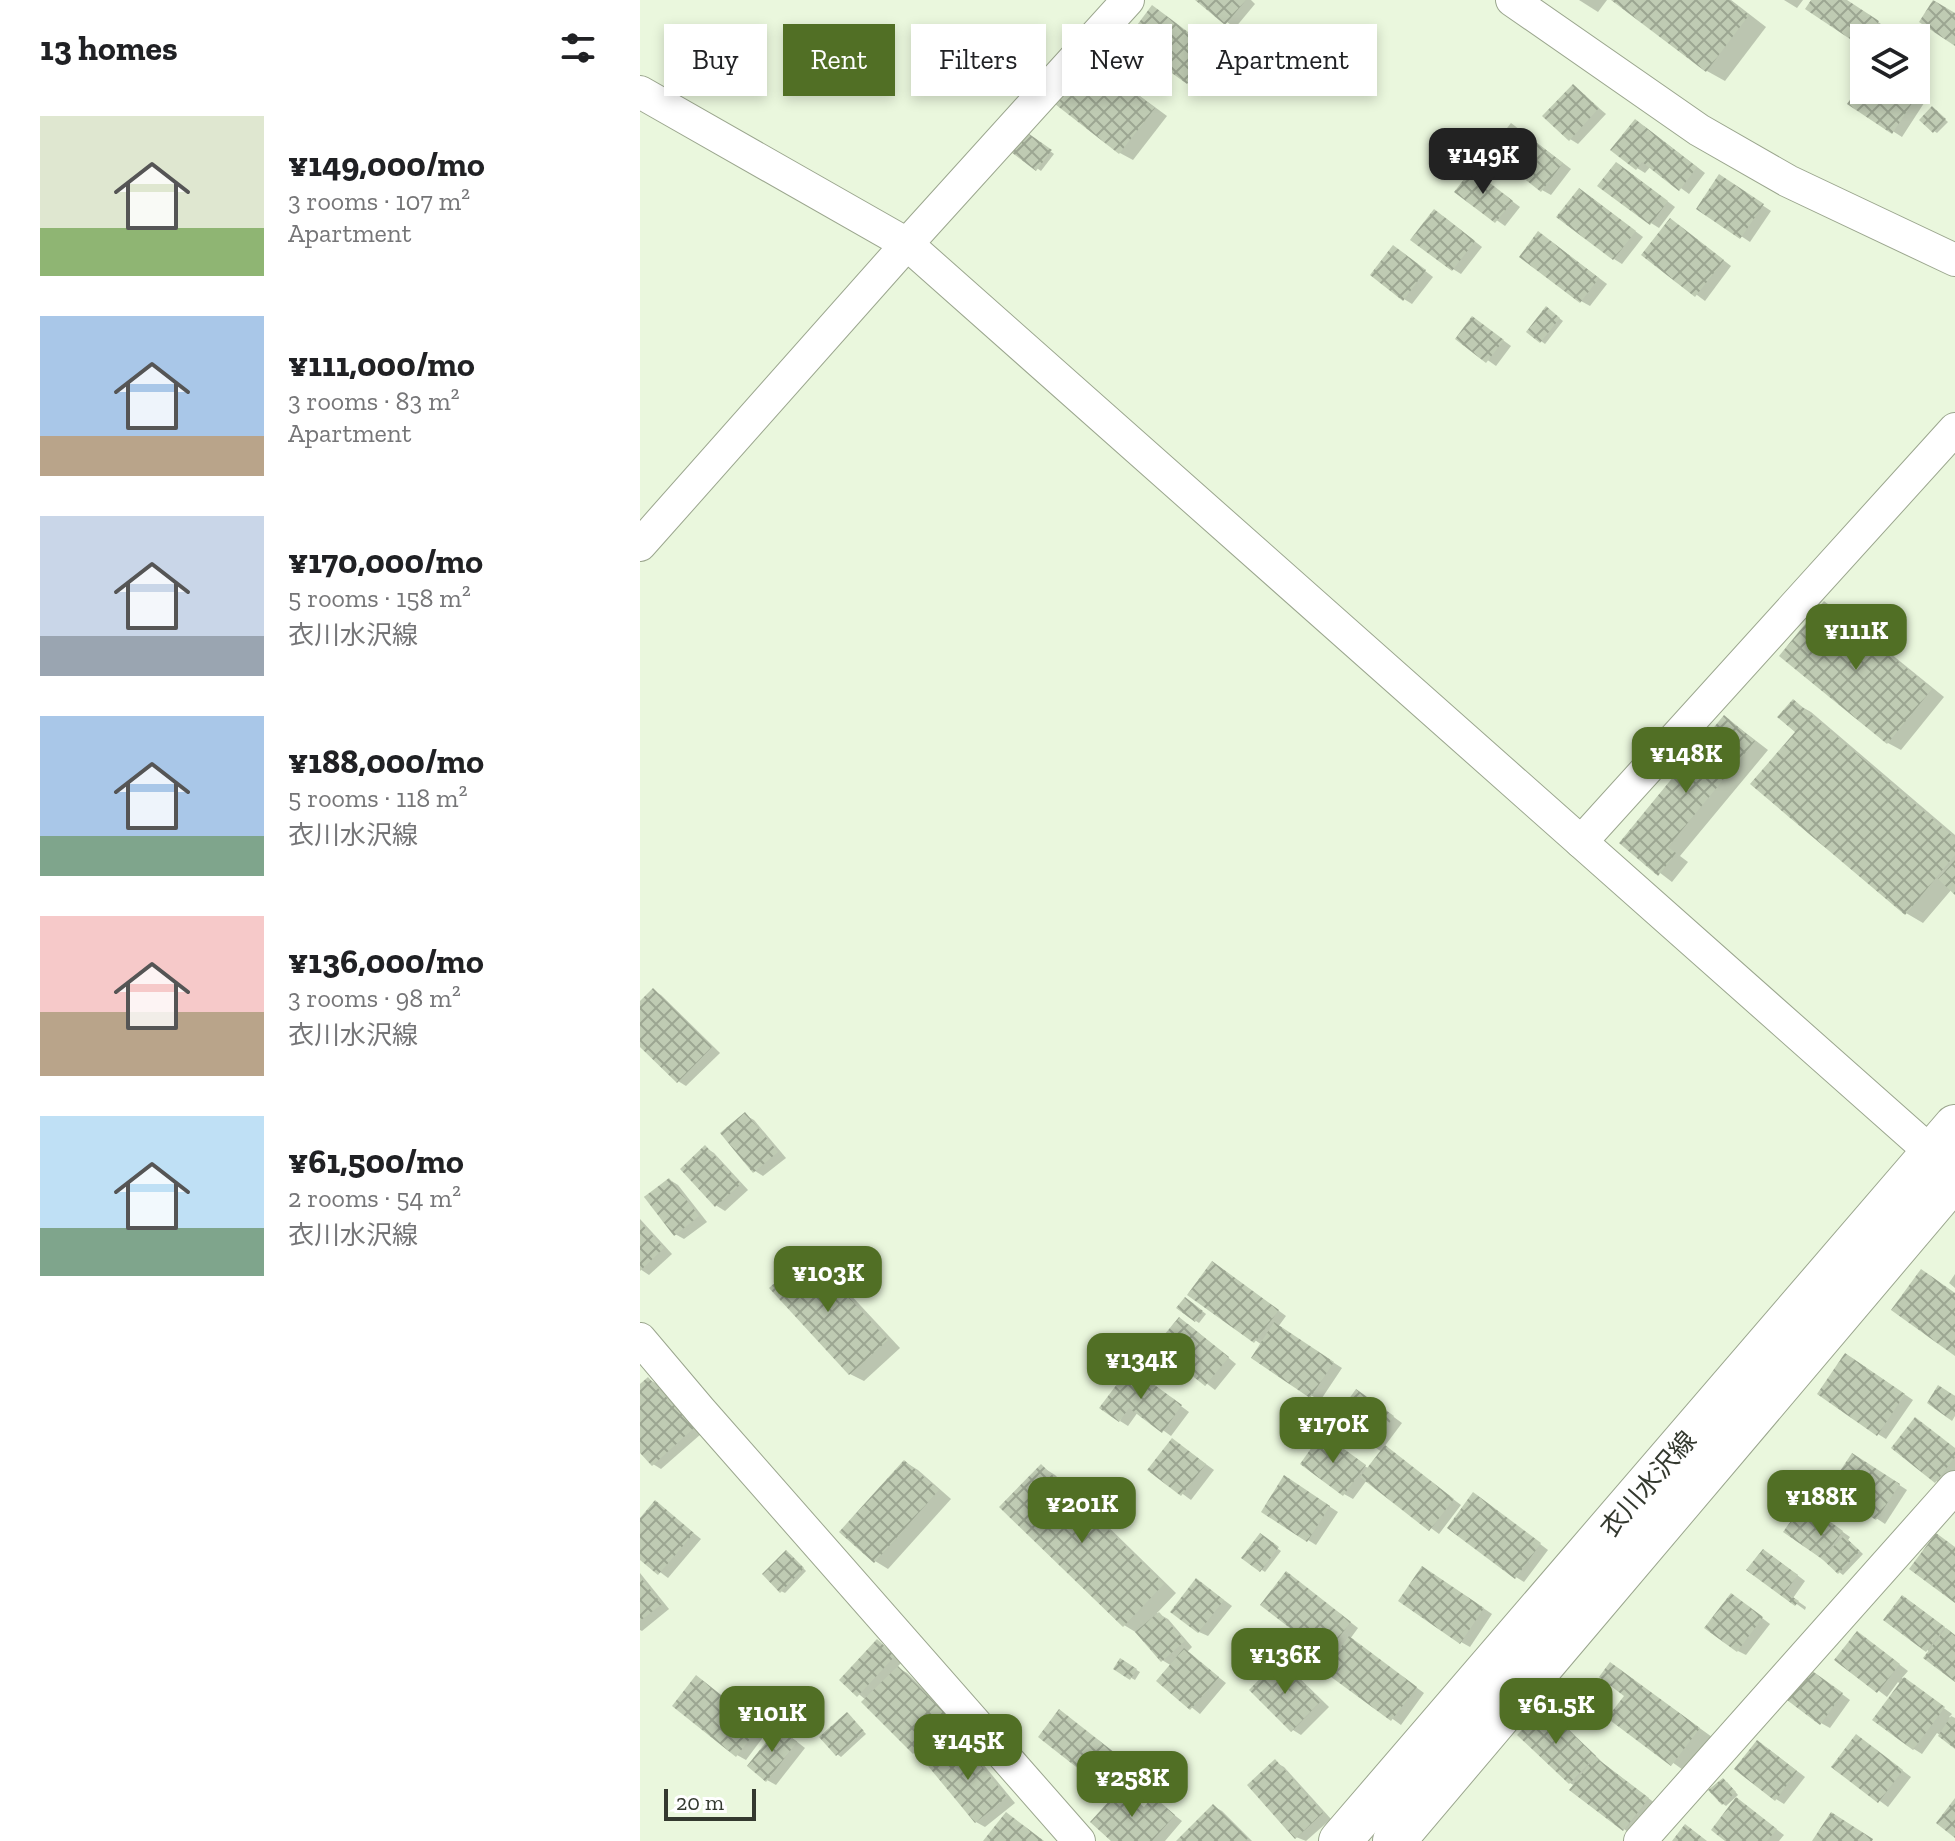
<!DOCTYPE html>
<html lang="en">
<head>
<meta charset="utf-8">
<style>
	:root { --surface:#fff; --page:#f6f6f6; --text:#202124; --muted:#757577; --accent:#516f25 }
	body { margin:0; font-family:"Zilla Slab","Noto Sans JP",serif; background:var(--page); color:var(--text); height:100vh; display:flex; flex-direction:column; font-size:30px; white-space:nowrap }
	* { box-sizing:border-box; margin:0 }
	p { font-size:26px; color:var(--muted) }
	.icon { flex:none; width:44px; height:44px; fill:none; stroke:currentColor; stroke-width:2; stroke-linecap:round; stroke-linejoin:round }
	.map { position:relative; flex:1; overflow:hidden }
	.panel { display:flex; flex-direction:column; background:var(--surface); width:640px }
	.panel>* { flex:none }
	.guide { position:absolute; left:24px; top:24px; width:760px; height:72px; display:flex; gap:16px }
	.controls { position:absolute; left:1210px; top:24px; display:grid; gap:16px }
	.controls a { display:grid; place-items:center; width:80px; height:80px; border-radius:0px; background:var(--surface); box-shadow:0 4px 12px #0003; font-size:40px }
	.scale { position:absolute; left:24px; bottom:20px; width:92px; box-sizing:border-box; padding-left:8px; border:4px solid #34392f; border-top:0; font-size:22px; line-height:28px; white-space:nowrap; color:#34392f; -webkit-text-stroke:6px #fff; paint-order:stroke }
	.price { position:absolute; translate:-50% -68px; padding:0 18px; border-radius:16px; background:var(--accent); color:#fff; font-size:26px; line-height:52px; filter:drop-shadow(0 2px 4px #0008) }
	.price::after { content:''; position:absolute; left:50%; top:48px; width:24px; height:18px; margin-left:-12px; background:inherit; clip-path:polygon(0 0,100% 0,50% 100%) }
	.price.selected { background:#222; color:#fff }
	ul { padding:0; list-style:none }
	li { display:flex; align-items:center; gap:24px; height:200px; padding:0 40px }
	li span { display:grid; place-items:center; flex:none; width:224px; height:160px; border-radius:0px; color:#555 }
	li>.icon { margin-inline-start:auto }
	span .icon { width:96px; height:96px; fill:#fffc; stroke-width:1 }
	li b { font-size:34px }
	h2 { display:flex; justify-content:space-between; align-items:center; height:96px; padding:0 40px; font-size:34px }
	.pill { padding:0 28px; border-radius:0px; background:var(--surface); box-shadow:0 4px 12px #0003; font-size:28px; line-height:72px }
	.pill.selected { background:var(--accent); color:#fff }
	main { display:flex; flex:1; min-height:0 }
	.map>svg:first-child { display:block }
	.shadow { fill:#0003 }
	.building { fill:url(#building-cross-hatch) }
	.lines { fill:none; stroke-linecap:round; stroke-linejoin:round }
	.minor-casing { stroke:#9ba68e; stroke-width:34 }
	.major-casing { stroke:#9ba68e; stroke-width:44 }
	.minor { stroke:#fff; stroke-width:32 }
	.major { stroke:#fff; stroke-width:42 }
	.labels { text-anchor:middle; dominant-baseline:central; stroke-width:6; stroke-linejoin:round; paint-order:stroke }
	.street-label { font-size:26px; fill:#34392f; stroke:#fff }
</style>
</head>
<body>
<main>
<section class="panel">
<h2>13 homes<svg class="icon" aria-label="filters" viewBox="0 0 24 24"><path d="M4 7h16M4 17h16"/><circle cx="9" cy="7" r="2"/><circle cx="15" cy="17" r="2"/></svg></h2>
<ul>
<li><span style="background:linear-gradient(#dfe7d0 70%,#8fb573 0)"><svg class="icon" aria-label="home" viewBox="0 0 24 24"><path d="M3 11l9-7 9 7M6 9v11h12V9"/></svg></span><div><b>¥149,000/mo</b><p>3 rooms · 107 m²</p><p>Apartment</p></div></li>
<li><span style="background:linear-gradient(#a9c7e8 75%,#b9a48a 0)"><svg class="icon" aria-label="home" viewBox="0 0 24 24"><path d="M3 11l9-7 9 7M6 9v11h12V9"/></svg></span><div><b>¥111,000/mo</b><p>3 rooms · 83 m²</p><p>Apartment</p></div></li>
<li><span style="background:linear-gradient(#c9d6e8 75%,#9aa5b1 0)"><svg class="icon" aria-label="home" viewBox="0 0 24 24"><path d="M3 11l9-7 9 7M6 9v11h12V9"/></svg></span><div><b>¥170,000/mo</b><p>5 rooms · 158 m²</p><p>衣川水沢線</p></div></li>
<li><span style="background:linear-gradient(#a9c7e8 75%,#7fa58c 0)"><svg class="icon" aria-label="home" viewBox="0 0 24 24"><path d="M3 11l9-7 9 7M6 9v11h12V9"/></svg></span><div><b>¥188,000/mo</b><p>5 rooms · 118 m²</p><p>衣川水沢線</p></div></li>
<li><span style="background:linear-gradient(#f6c9c9 60%,#b9a48a 0)"><svg class="icon" aria-label="home" viewBox="0 0 24 24"><path d="M3 11l9-7 9 7M6 9v11h12V9"/></svg></span><div><b>¥136,000/mo</b><p>3 rooms · 98 m²</p><p>衣川水沢線</p></div></li>
<li><span style="background:linear-gradient(#bfe0f5 70%,#7fa58c 0)"><svg class="icon" aria-label="home" viewBox="0 0 24 24"><path d="M3 11l9-7 9 7M6 9v11h12V9"/></svg></span><div><b>¥61,500/mo</b><p>2 rooms · 54 m²</p><p>衣川水沢線</p></div></li>
</ul>
</section>
<div class="map">
<svg width="1315" height="1841" viewBox="0 0 1315 1841">
	<defs>
		<pattern id="building-cross-hatch" width="8" height="8" patternUnits="userSpaceOnUse" patternTransform="scale(2)"><rect width="8" height="8" fill="#bfcbb3"/><path d="M0 0l8 8M0 8l8-8" fill="none" stroke="#9ca692"/></pattern>
	</defs>
	<rect width="100%" height="100%" fill="#eaf7dd"/>
	<!-- shadow -->
	<g class="shadow">
		<polygon points="558,0 611,0 615,4 595,28"/>
		<polygon points="939,0 967,0 958,12"/>
		<polygon points="974,0 1091,0 1126,27 1085,81 1067,71"/>
		<polygon points="1144,0 1163,0 1157,8"/>
		<polygon points="1173,0 1205,0 1247,28 1240,38 1224,38 1224,46 1168,8"/>
		<polygon points="521,13 579,56 556,87 548,82"/>
		<polygon points="451,60 527,116 493,160 480,153"/>
		<polygon points="1224,81 1224,90 1270,90 1286,100 1262,137 1209,103"/>
		<polygon points="933,86 966,114 938,144 930,139"/>
		<polygon points="1295,111 1308,122 1297,133 1294,131"/>
		<polygon points="1004,126 1065,173 1049,194 1011,166 1005,173 997,168"/>
		<polygon points="880,130 931,169 911,195 902,190"/>
		<polygon points="386,133 414,154 401,171 370,149"/>
		<polygon points="985,169 1035,207 1019,228 1011,223"/>
		<polygon points="840,177 880,207 865,226 817,192"/>
		<polygon points="1088,182 1131,211 1110,242 1059,208"/>
		<polygon points="948,195 1003,237 982,264 974,259"/>
		<polygon points="803,216 842,247 821,274 813,269"/>
		<polygon points="1039,226 1091,266 1065,301 1004,255"/>
		<polygon points="907,239 967,284 950,306 941,301"/>
		<polygon points="762,253 793,277 772,304 764,299"/>
		<polygon points="910,311 923,321 905,344 889,332"/>
		<polygon points="841,324 871,346 856,366 818,339"/>
		<polygon points="1185,603 1198,611 1304,697 1261,750 1248,743"/>
		<polygon points="1153,702 1171,712 1315,835 1315,892 1312,889 1283,923 1266,913 1157,732"/>
		<polygon points="1085,717 1128,750 1040,856 1048,862 1032,882 981,843"/>
		<polygon points="13,991 21,995 80,1053 46,1086 38,1081 0,1044 0,1004"/>
		<polygon points="105,1115 114,1120 146,1158 123,1176 115,1171"/>
		<polygon points="66,1148 74,1153 108,1190 85,1211 77,1206 43,1169"/>
		<polygon points="30,1180 38,1185 67,1222 44,1239 35,1234"/>
		<polygon points="0,1219 32,1254 9,1275 0,1269"/>
		<polygon points="168,1255 181,1263 260,1348 224,1381 210,1374"/>
		<polygon points="581,1268 646,1316 638,1327 702,1368 680,1401 614,1357 622,1345 550,1294"/>
		<polygon points="1315,1274 1315,1288 1309,1283"/>
		<polygon points="549,1301 566,1314 559,1323 556,1321"/>
		<polygon points="548,1324 596,1364 575,1390 518,1345"/>
		<polygon points="1214,1360 1273,1400 1246,1439 1238,1434"/>
		<polygon points="499,1375 549,1412 531,1436 498,1412 488,1426 480,1421"/>
		<polygon points="8,1379 17,1384 61,1434 21,1469 13,1464 0,1450 0,1387"/>
		<polygon points="725,1396 762,1423 744,1447 821,1505 799,1534 727,1480 713,1499 704,1494 691,1441 729,1469 742,1452 733,1446"/>
		<polygon points="541,1446 574,1470 551,1500 510,1470"/>
		<polygon points="1315,1449 1315,1473 1305,1486 1296,1481"/>
		<polygon points="1221,1460 1267,1490 1245,1524 1191,1488"/>
		<polygon points="265,1462 278,1470 311,1499 248,1569 235,1561"/>
		<polygon points="402,1467 415,1475 536,1593 517,1613 528,1619 552,1647 547,1652 586,1683 560,1714 519,1681 532,1666 522,1660 497,1633 484,1625"/>
		<polygon points="653,1483 698,1512 676,1545 668,1540"/>
		<polygon points="842,1500 908,1550 884,1582 876,1577"/>
		<polygon points="16,1503 61,1539 28,1578 0,1557 0,1521"/>
		<polygon points="1173,1511 1210,1537 1208,1540 1223,1554 1203,1575 1146,1531"/>
		<polygon points="620,1536 641,1551 625,1572 604,1558"/>
		<polygon points="150,1554 166,1571 145,1593 141,1591"/>
		<polygon points="1132,1556 1165,1581 1153,1598 1166,1607 1165,1610 1109,1569"/>
		<polygon points="0,1573 29,1609 2,1631 0,1630"/>
		<polygon points="791,1573 852,1614 830,1647 821,1642"/>
		<polygon points="655,1579 718,1628 710,1639 784,1693 761,1725 686,1670 695,1659 686,1654"/>
		<polygon points="565,1586 592,1606 568,1636 559,1632"/>
		<polygon points="1100,1601 1130,1624 1106,1655 1098,1651"/>
		<polygon points="1271,1602 1312,1633 1315,1680 1290,1652 1246,1619"/>
		<polygon points="1218,1633 1268,1671 1262,1678 1312,1714 1309,1717 1315,1720 1315,1746 1297,1733 1282,1754 1274,1749 1261,1685 1258,1682 1247,1697 1197,1659"/>
		<polygon points="237,1642 262,1662 257,1667 267,1673 318,1724 283,1758 274,1753 226,1700 202,1680"/>
		<polygon points="481,1661 500,1672 495,1680 476,1669"/>
		<polygon points="640,1662 648,1667 689,1707 661,1735 653,1730"/>
		<polygon points="971,1664 1072,1737 1046,1772 970,1718 986,1695"/>
		<polygon points="1170,1670 1210,1700 1190,1728 1181,1723"/>
		<polygon points="65,1683 127,1732 106,1760 97,1755"/>
		<polygon points="904,1709 913,1714 964,1764 1016,1804 992,1835 932,1790 935,1786 930,1783"/>
		<polygon points="207,1714 226,1734 201,1757 197,1754"/>
		<polygon points="428,1717 496,1770 481,1790 505,1809 514,1799 542,1821 525,1841 474,1841 477,1795 469,1790"/>
		<polygon points="147,1734 165,1748 136,1785 127,1780"/>
		<polygon points="320,1742 329,1747 375,1803 345,1827 336,1822"/>
		<polygon points="1225,1742 1271,1777 1248,1807 1194,1767"/>
		<polygon points="1126,1747 1165,1777 1144,1804 1136,1799"/>
		<polygon points="635,1762 644,1767 691,1819 666,1841 656,1837"/>
		<polygon points="1087,1782 1098,1795 1086,1806 1083,1804"/>
		<polygon points="1105,1805 1144,1835 1139,1841 1088,1841"/>
		<polygon points="573,1806 582,1811 612,1841 539,1841"/>
	</g>
	<!-- building -->
	<g class="building">
		<polygon points="555,0 606,0 585,25"/>
		<polygon points="971,0 1089,0 1109,15 1066,72"/>
		<polygon points="1171,0 1207,0 1239,21 1228,38 1224,38 1222,47 1165,9"/>
		<polygon points="1293,0 1315,13 1315,46 1279,22"/>
		<polygon points="512,5 572,50 547,84 486,40"/>
		<polygon points="451,58 515,108 479,154 415,104"/>
		<polygon points="1224,78 1224,90 1273,90 1278,94 1252,134 1207,104"/>
		<polygon points="933,84 959,108 929,141 902,116"/>
		<polygon points="1292,106 1306,119 1293,133 1279,120"/>
		<polygon points="995,119 1057,167 1039,191 1002,162 996,170 970,150"/>
		<polygon points="871,123 923,163 901,192 849,151"/>
		<polygon points="382,129 412,150 396,171 367,149"/>
		<polygon points="976,162 1028,201 1010,225 957,186"/>
		<polygon points="832,169 873,201 855,223 814,192"/>
		<polygon points="1079,174 1124,204 1100,239 1056,209"/>
		<polygon points="939,188 996,231 973,260 916,217"/>
		<polygon points="794,209 835,241 812,271 770,240"/>
		<polygon points="1030,218 1084,260 1055,297 1001,255"/>
		<polygon points="898,231 959,278 940,303 879,257"/>
		<polygon points="753,245 786,270 763,301 730,275"/>
		<polygon points="906,306 920,318 900,343 886,332"/>
		<polygon points="832,316 864,340 846,363 815,339"/>
		<polygon points="1184,601 1292,689 1247,744 1139,656"/>
		<polygon points="1153,699 1315,838 1315,855 1265,915 1110,784 1155,732 1137,717"/>
		<polygon points="1084,715 1115,741 1028,847 1036,853 1018,876 979,843"/>
		<polygon points="1315,860 1315,895 1298,879"/>
		<polygon points="13,988 72,1047 37,1083 0,1047 0,1001"/>
		<polygon points="105,1112 138,1152 113,1173 80,1133"/>
		<polygon points="65,1145 101,1184 75,1207 40,1169"/>
		<polygon points="29,1178 59,1216 34,1236 4,1197"/>
		<polygon points="0,1222 24,1248 0,1271"/>
		<polygon points="168,1253 248,1340 209,1375 129,1288"/>
		<polygon points="572,1261 639,1310 614,1343 547,1295"/>
		<polygon points="1281,1269 1315,1293 1315,1356 1251,1310"/>
		<polygon points="545,1297 563,1311 555,1322 536,1308"/>
		<polygon points="539,1317 589,1357 565,1386 515,1346"/>
		<polygon points="634,1322 694,1362 670,1398 611,1358"/>
		<polygon points="1205,1353 1265,1394 1237,1436 1177,1394"/>
		<polygon points="490,1367 542,1405 522,1433 489,1408 479,1422 459,1408"/>
		<polygon points="8,1377 54,1428 12,1466 0,1453 0,1384"/>
		<polygon points="1298,1385 1315,1396 1315,1416 1312,1421 1287,1403"/>
		<polygon points="716,1389 754,1416 732,1448 693,1421"/>
		<polygon points="1275,1417 1315,1448 1315,1457 1295,1483 1251,1448"/>
		<polygon points="682,1433 726,1465 703,1496 660,1464"/>
		<polygon points="532,1438 566,1464 541,1496 507,1470"/>
		<polygon points="745,1445 814,1499 789,1531 720,1477"/>
		<polygon points="1212,1453 1260,1484 1236,1520 1188,1489"/>
		<polygon points="264,1460 299,1490 234,1563 199,1532"/>
		<polygon points="401,1464 524,1584 483,1627 359,1507"/>
		<polygon points="644,1475 690,1506 667,1542 621,1512"/>
		<polygon points="833,1492 901,1543 875,1579 807,1528"/>
		<polygon points="15,1500 54,1533 18,1575 0,1560 0,1518"/>
		<polygon points="1164,1503 1203,1531 1184,1556 1204,1536 1220,1551 1198,1574 1182,1559 1143,1532"/>
		<polygon points="620,1533 639,1547 620,1572 601,1558"/>
		<polygon points="1296,1533 1315,1547 1315,1603 1269,1569"/>
		<polygon points="1123,1549 1158,1575 1145,1592 1159,1601 1155,1606 1106,1570"/>
		<polygon points="146,1550 164,1568 140,1593 122,1574"/>
		<polygon points="782,1566 844,1608 820,1644 758,1601"/>
		<polygon points="646,1571 711,1622 685,1655 620,1605"/>
		<polygon points="0,1577 22,1604 0,1621"/>
		<polygon points="556,1578 584,1600 558,1633 530,1612"/>
		<polygon points="1091,1593 1123,1617 1097,1652 1064,1628"/>
		<polygon points="1262,1595 1305,1627 1286,1652 1243,1620"/>
		<polygon points="519,1612 545,1641 521,1662 495,1632"/>
		<polygon points="1306,1628 1315,1635 1315,1682 1283,1658"/>
		<polygon points="1217,1631 1260,1664 1237,1693 1194,1660"/>
		<polygon points="709,1636 777,1687 751,1721 683,1671"/>
		<polygon points="237,1639 255,1656 217,1697 199,1680"/>
		<polygon points="544,1648 579,1677 550,1710 516,1681"/>
		<polygon points="480,1658 497,1669 490,1680 473,1669"/>
		<polygon points="639,1659 681,1701 651,1732 609,1690"/>
		<polygon points="970,1662 1060,1728 1031,1766 967,1718 984,1696 959,1677"/>
		<polygon points="1161,1663 1203,1693 1180,1725 1139,1694"/>
		<polygon points="258,1666 310,1718 273,1754 221,1702"/>
		<polygon points="56,1675 120,1726 96,1757 32,1706"/>
		<polygon points="1264,1677 1305,1707 1273,1750 1232,1720"/>
		<polygon points="904,1707 956,1756 929,1784 877,1735"/>
		<polygon points="419,1709 489,1764 468,1792 398,1737"/>
		<polygon points="207,1712 224,1731 196,1756 179,1737"/>
		<polygon points="1311,1716 1315,1718 1315,1749 1298,1736"/>
		<polygon points="138,1727 157,1742 126,1782 107,1766"/>
		<polygon points="1216,1734 1263,1770 1238,1803 1191,1767"/>
		<polygon points="320,1740 367,1797 335,1823 288,1766"/>
		<polygon points="1117,1740 1157,1771 1135,1801 1094,1769"/>
		<polygon points="955,1757 1009,1798 983,1831 929,1790"/>
		<polygon points="635,1759 683,1813 655,1839 607,1785"/>
		<polygon points="1083,1778 1096,1792 1082,1805 1068,1790"/>
		<polygon points="481,1788 504,1807 513,1796 535,1815 512,1841 471,1841 450,1822"/>
		<polygon points="1096,1797 1137,1829 1127,1841 1085,1841 1071,1830"/>
		<polygon points="1315,1798 1315,1838 1296,1823"/>
		<polygon points="573,1804 608,1838 605,1841 536,1841"/>
		<polygon points="366,1812 404,1841 343,1841"/>
		<polygon points="1191,1812 1233,1839 1232,1841 1172,1841"/>
		<polygon points="1045,1824 1067,1841 1032,1841"/>
	</g>
	<g class="lines">
		<defs>
			<g id="minor">
				<polyline points="872,0 1059,130 1148,181 1315,260"/>
				<polyline points="0,92 267,244 1293,1154 1308,1170"/>
				<polyline points="0,545 267,244 488,0"/>
				<polyline points="941,842 1315,429"/>
				<polyline points="0,1339 60,1410 439,1841"/>
				<polyline points="1000,1841 1315,1487"/>
			</g>
			<g id="major">
				<polyline points="700,1841 1315,1126"/>
				<polyline points="754,1841 1315,1178"/>
			</g>
		</defs>
		<!-- minor casing -->
		<use href="#minor" class="minor-casing"/>
		<!-- major casing -->
		<use href="#major" class="major-casing"/>
		<!-- minor -->
		<use href="#minor" class="minor"/>
		<!-- major -->
		<use href="#major" class="major"/>
	</g>
	<g class="labels">
		<!-- street labels -->
		<g class="street-label">
			<text transform="translate(1008 1484) rotate(-49)">衣川水沢線</text>
		</g>
	</g>
</svg>
<div class="controls">
<a><svg class="icon" aria-label="layers" viewBox="0 0 24 24"><path d="M12 4l9 5-9 5-9-5zM3 14l9 5 9-5"/></svg></a>
</div>
<div class="scale">20 m</div>
<b class="price selected" style="left:843px;top:196px">¥149K</b>
<b class="price" style="left:1216px;top:672px">¥111K</b>
<b class="price" style="left:1046px;top:795px">¥148K</b>
<b class="price" style="left:188px;top:1314px">¥103K</b>
<b class="price" style="left:501px;top:1401px">¥134K</b>
<b class="price" style="left:693px;top:1465px">¥170K</b>
<b class="price" style="left:1181px;top:1538px">¥188K</b>
<b class="price" style="left:442px;top:1545px">¥201K</b>
<b class="price" style="left:645px;top:1696px">¥136K</b>
<b class="price" style="left:916px;top:1746px">¥61.5K</b>
<b class="price" style="left:132px;top:1754px">¥101K</b>
<b class="price" style="left:328px;top:1782px">¥145K</b>
<b class="price" style="left:492px;top:1819px">¥258K</b>
<div class="guide">
<a class="pill">Buy</a>
<a class="pill selected">Rent</a>
<a class="pill">Filters</a>
<a class="pill">New</a>
<a class="pill">Apartment</a>
</div>
</div>
</main>
</body>
</html>
